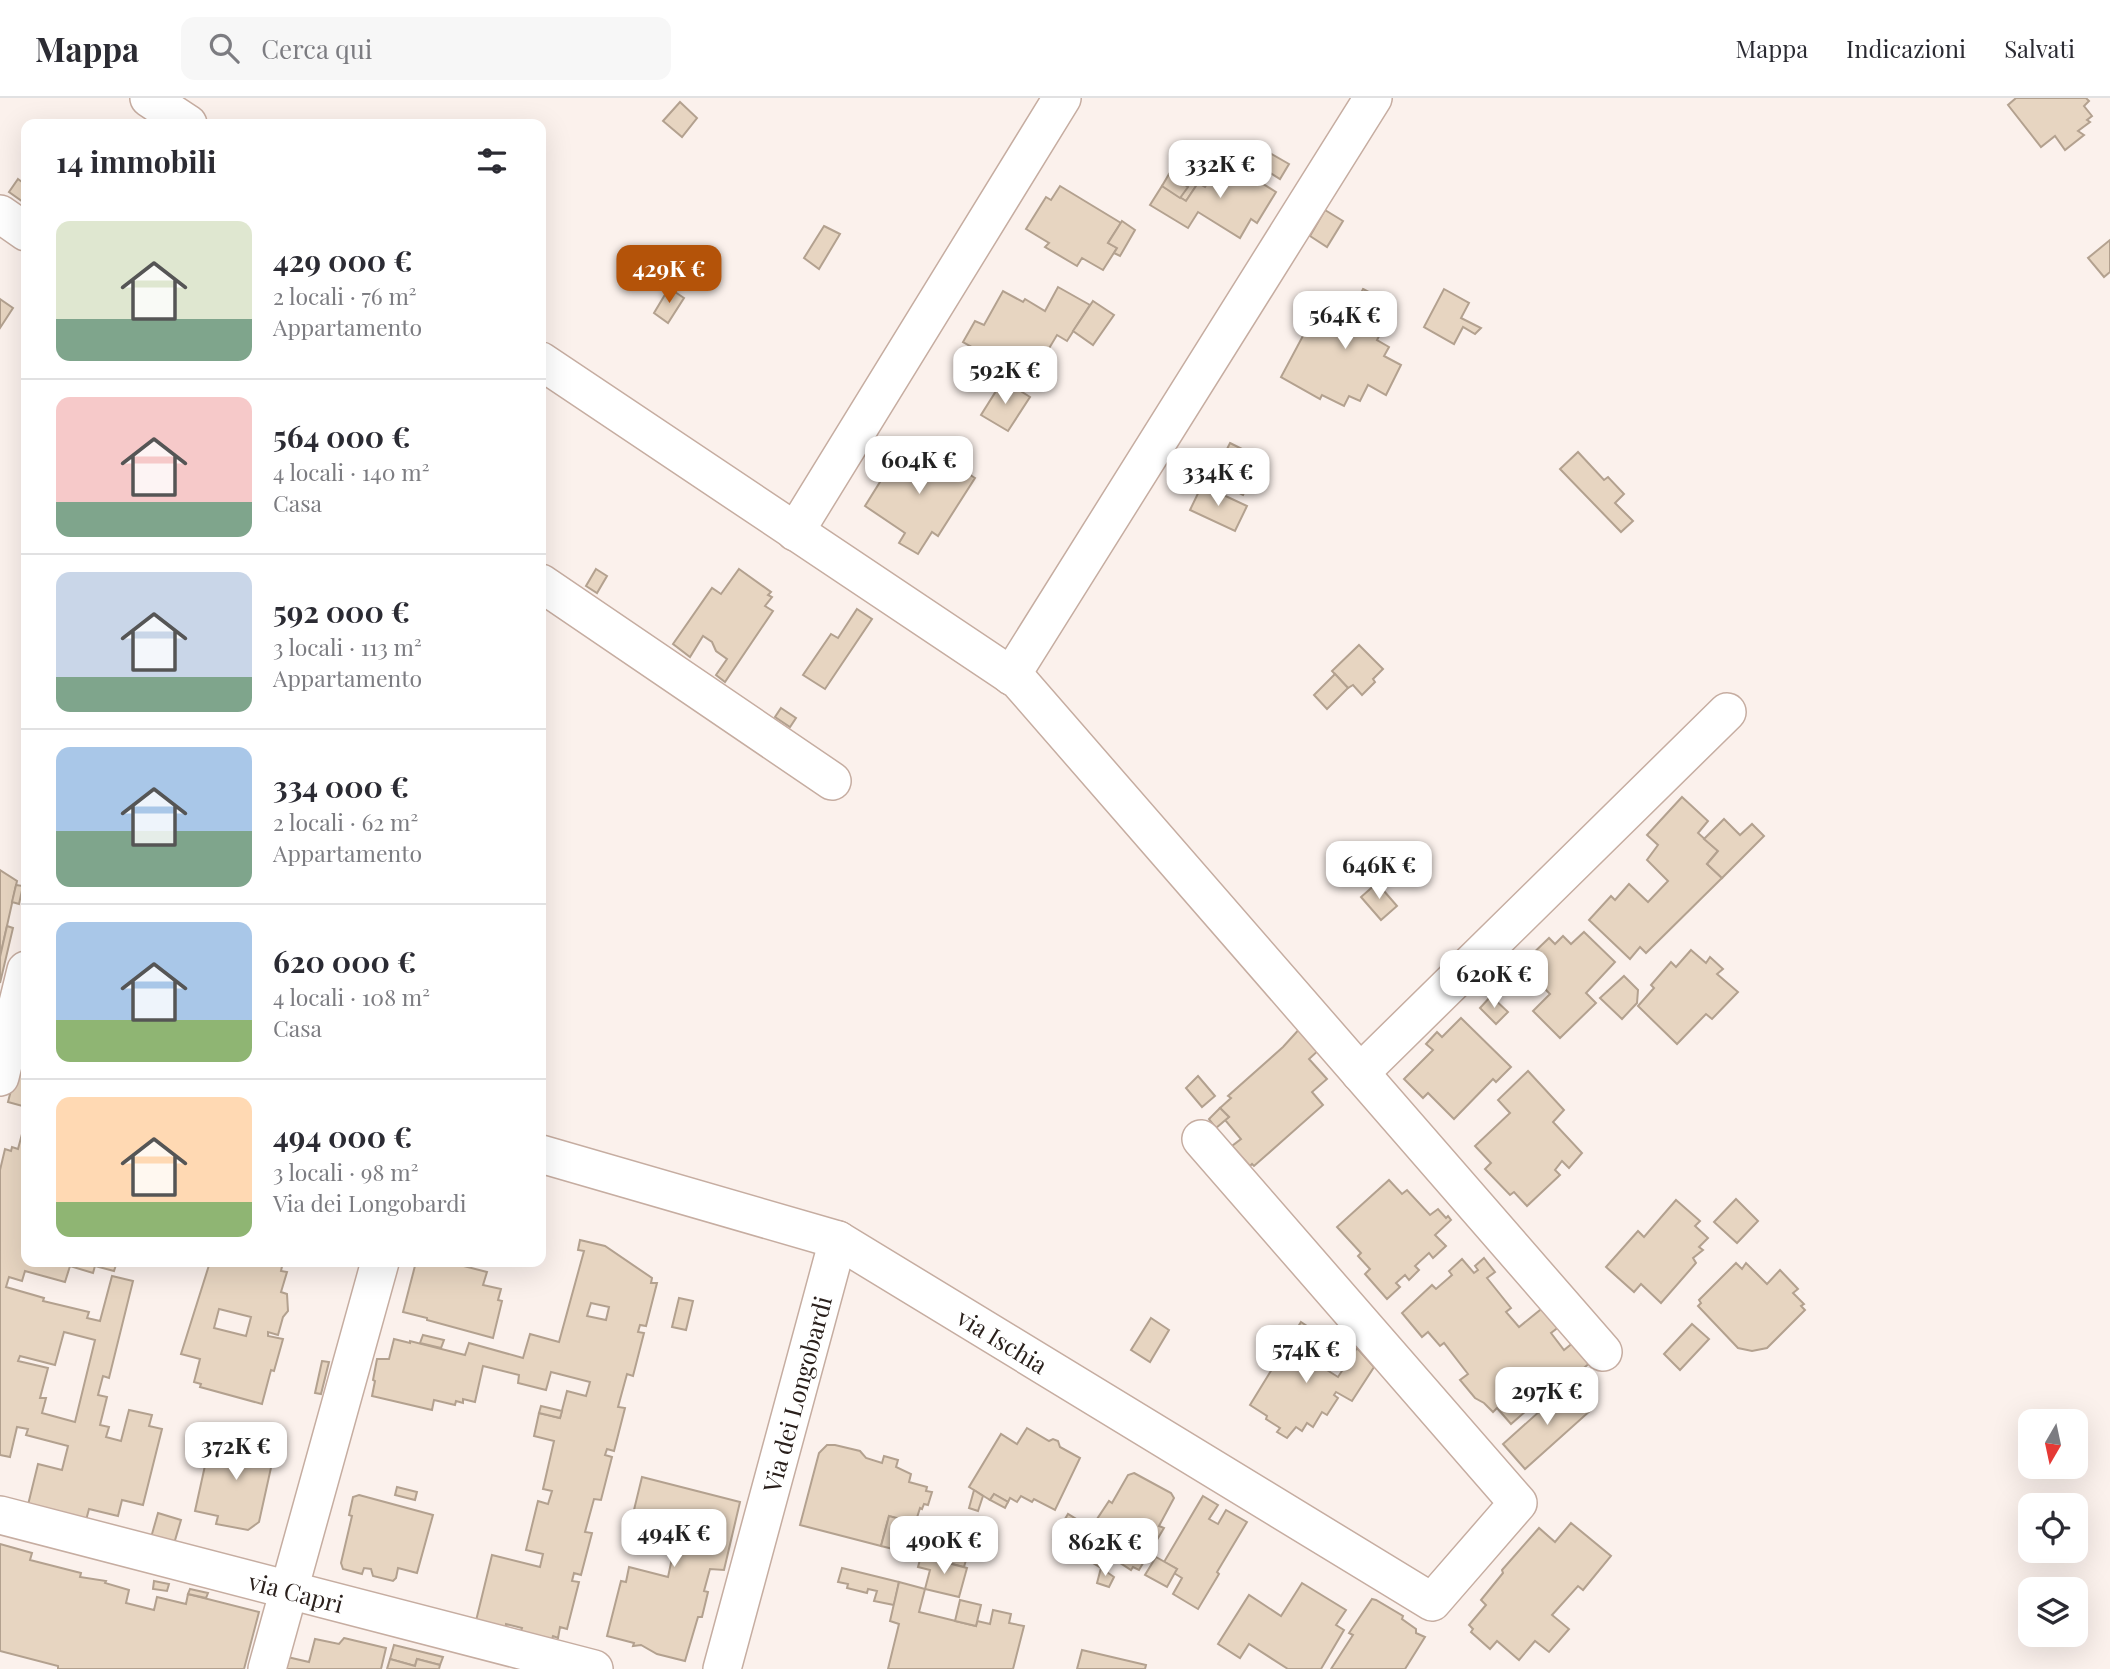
<!DOCTYPE html>
<html lang="it">
<head>
<meta charset="utf-8">
<style>
	:root { --surface:#fff; --page:#f7f7f7; --text:#2b2b33; --muted:#7c7c81; --line:#e1e1e2; --accent:#b45309 }
	body { margin:0; font-family:"Playfair Display",serif; background:var(--page); color:var(--text); height:100vh; display:flex; flex-direction:column; font-size:26px; white-space:nowrap }
	* { box-sizing:border-box; margin:0 }
	p { font-size:23px; color:var(--muted) }
	.icon { flex:none; width:38px; height:38px; fill:none; stroke:currentColor; stroke-width:2; stroke-linecap:round; stroke-linejoin:round }
	.map { position:relative; flex:1; overflow:hidden }
	.details { position:absolute; left:21px; top:21px; width:525px; height:1148px; display:flex; flex-direction:column; background:var(--surface); border-radius:14px; box-shadow:0 7px 28px #0002 }
	.details>* { flex:none }
	.needle { width:46px; rotate:189deg }
	.fabs { position:absolute; left:2018px; top:1311px; display:grid; gap:14px }
	.fabs a { display:grid; place-items:center; width:70px; height:70px; border-radius:14px; background:var(--surface); box-shadow:0 7px 28px #0002; font-size:35px }
	.price { position:absolute; translate:-50% -60px; padding:0 16px; border-radius:14px; background:#fff; color:#222; font-size:23px; line-height:46px; filter:drop-shadow(0 2px 4px #0008) }
	.price::after { content:''; position:absolute; left:50%; top:42px; width:21px; height:16px; margin-left:-10px; background:inherit; clip-path:polygon(0 0,100% 0,50% 100%) }
	.price.selected { background:var(--accent); color:#fff }
	ul { padding:0; list-style:none }
	li { display:flex; align-items:center; gap:21px; height:175px; padding:0 35px }
	li+li { border-top:2px solid var(--line) }
	li span { display:grid; place-items:center; flex:none; width:196px; height:140px; border-radius:14px; color:#555 }
	li>.icon { margin-inline-start:auto }
	span .icon { width:84px; height:84px; fill:#fffc; stroke-width:1 }
	li b { font-size:30px }
	h2 { display:flex; justify-content:space-between; align-items:center; height:84px; padding:0 35px; font-size:30px }
	header { display:flex; align-items:center; gap:42px; box-sizing:border-box; height:98px; padding:0 35px; background:var(--surface); border-bottom:2px solid var(--line) }
	header strong { font-size:33px }
	nav { display:flex; gap:38px; margin-inline-start:auto; font-size:24px }
	.search { width:490px; height:63px; background:var(--page); display:flex; align-items:center; gap:18px; box-sizing:border-box; padding:0 24px; border-radius:14px; color:var(--muted); font-size:26px }
	.map>svg:first-child { display:block }
	.building { fill:#e7d5c1; stroke:#b3a18f; stroke-width:2; fill-rule:evenodd }
	.lines { fill:none; stroke-linecap:round; stroke-linejoin:round }
	.minor-casing { stroke:#c6ada1; stroke-width:40 }
	.minor { stroke:#fff; stroke-width:37 }
	.labels { text-anchor:middle; dominant-baseline:central; stroke-width:7; stroke-linejoin:round; paint-order:stroke }
	.street-label { font-size:24px; fill:#2a201c; stroke:#fff }
</style>
</head>
<body>
<header>
<strong>Mappa</strong>
<div class="search"><svg class="icon" aria-label="search" viewBox="0 0 24 24"><circle cx="10" cy="10" r="6"/><path d="M15 15l6 6"/></svg>Cerca qui</div>
<nav><a>Mappa</a><a>Indicazioni</a><a>Salvati</a></nav>
</header>
<div class="map">
<svg width="2110" height="1571" viewBox="0 0 2110 1571">
	<rect width="100%" height="100%" fill="#fbf1ec"/>
	<!-- building -->
	<g class="building">
		<polygon points="2016,0 2086,0 2089,3 2084,8 2092,18 2087,22 2090,24 2078,33 2084,37 2065,52 2055,38 2041,49 2008,7"/>
		<polygon points="680,4 697,20 682,39 663,23"/>
		<polygon points="1205,49 1223,61 1205,89 1198,85 1186,103 1180,100 1192,81 1187,77"/>
		<polygon points="1261,50 1289,66 1280,81 1253,64"/>
		<polygon points="1223,61 1276,94 1257,125 1251,121 1240,140 1198,114 1188,130 1150,107 1162,88 1186,103 1198,85 1205,89"/>
		<polygon points="1169,76 1188,89 1180,100 1162,88"/>
		<polygon points="18,81 26,87 26,106 9,94"/>
		<polygon points="1060,88 1121,125 1108,145 1117,150 1103,172 1082,160 1077,168 1045,149 1049,145 1026,131 1046,99 1051,102"/>
		<polygon points="1325,112 1343,123 1327,149 1310,138"/>
		<polygon points="1122,123 1135,132 1120,158 1114,155 1117,150 1108,145"/>
		<polygon points="824,128 840,136 819,171 804,160"/>
		<polygon points="2110,142 2110,174 2104,179 2088,160"/>
		<polygon points="1058,189 1090,207 1067,243 1057,237 1026,289 1017,284 1021,278 1006,269 1003,274 988,266 993,261 963,244 975,223 984,227 1003,193 1023,204 1025,201 1045,213"/>
		<polygon points="669,190 684,200 668,225 654,215"/>
		<polygon points="1363,191 1395,208 1377,242 1389,249 1384,258 1401,267 1386,297 1368,287 1360,303 1349,298 1344,308 1322,297 1320,301 1281,279 1313,219 1320,222 1330,204 1336,207 1342,195 1357,203"/>
		<polygon points="1444,191 1469,205 1461,220 1481,230 1475,236 1463,229 1454,246 1424,229"/>
		<polygon points="0,201 13,210 0,230"/>
		<polygon points="1093,203 1114,217 1093,247 1073,233"/>
		<polygon points="1003,282 1030,299 1008,333 981,317"/>
		<polygon points="905,344 945,370 948,363 975,380 938,438 932,434 918,456 899,445 905,435 865,408"/>
		<polygon points="1230,345 1256,358 1246,377 1252,379 1243,397 1212,381"/>
		<polygon points="1578,354 1604,382 1608,379 1624,396 1615,405 1633,423 1621,434 1560,371"/>
		<polygon points="1202,387 1247,408 1235,433 1190,412"/>
		<polygon points="596,471 607,478 597,495 586,488"/>
		<polygon points="739,471 771,494 768,497 772,499 765,508 773,513 725,584 716,577 727,561 716,553 712,544 703,538 690,559 673,546 712,490 721,496"/>
		<polygon points="857,511 872,521 825,591 803,577 831,536 838,540"/>
		<polygon points="1359,547 1383,571 1373,581 1375,584 1362,597 1353,587 1348,590 1332,573"/>
		<polygon points="1335,576 1348,590 1327,611 1314,597"/>
		<polygon points="781,610 796,620 790,629 775,619"/>
		<polygon points="1682,699 1708,723 1698,735 1718,753 1707,766 1722,780 1646,855 1640,849 1630,861 1589,822 1611,798 1615,802 1629,786 1648,804 1668,783 1647,762 1658,747 1647,737"/>
		<polygon points="1724,721 1740,737 1752,726 1764,738 1722,780 1707,766 1718,753 1704,741"/>
		<polygon points="0,772 17,783 0,859"/>
		<polygon points="1377,785 1397,808 1381,822 1361,799"/>
		<polygon points="16,787 23,788 19,806 12,804"/>
		<polygon points="7,828 13,830 0,885 0,859"/>
		<polygon points="1584,834 1615,864 1586,895 1596,905 1560,940 1533,913 1550,896 1521,867 1549,840 1555,846 1563,838 1571,846"/>
		<polygon points="1691,852 1706,865 1710,859 1723,871 1717,876 1738,894 1712,921 1706,916 1677,946 1638,908 1654,890 1651,887 1671,864 1676,869"/>
		<polygon points="1624,878 1638,892 1637,905 1622,921 1600,900"/>
		<polygon points="1491,898 1508,914 1496,926 1480,910"/>
		<polygon points="1461,920 1511,969 1496,984 1493,981 1454,1021 1428,995 1423,1000 1404,981 1433,952 1426,946 1437,934 1442,939"/>
		<polygon points="1302,928 1321,950 1309,961 1327,981 1312,994 1323,1007 1254,1068 1252,1066 1250,1068 1232,1048 1241,1041 1225,1022 1229,1019 1220,1010 1231,1000 1228,998 1283,949"/>
		<polygon points="21,953 26,955 26,1009 8,1004"/>
		<polygon points="1528,973 1564,1012 1553,1024 1582,1055 1569,1070 1562,1063 1555,1072 1560,1077 1527,1108 1514,1094 1510,1097 1485,1071 1491,1065 1475,1048 1510,1015 1498,1002"/>
		<polygon points="1198,978 1215,998 1202,1009 1186,990"/>
		<polygon points="1220,1010 1229,1019 1216,1030 1209,1021"/>
		<path d="M 26,1035 L 26,1164 L 117,1164 L 114,1173 L 95,1168 L 93,1175 L 70,1168 L 65,1184 L 25,1173 L 22,1183 L 9,1179 L 6,1189 L 44,1200 L 43,1203 L 89,1214 L 87,1220 L 100,1223 L 112,1178 L 133,1183 L 109,1280 L 103,1278 L 98,1297 L 107,1299 L 100,1327 L 109,1329 L 106,1339 L 121,1343 L 129,1312 L 152,1317 L 149,1328 L 162,1331 L 143,1407 L 122,1402 L 118,1418 L 89,1411 L 85,1426 L 27,1411 L 38,1366 L 62,1372 L 68,1348 L 26,1337 L 28,1331 L 17,1329 L 10,1359 L 0,1357 L 0,1072 L 5,1051 L 11,1053 L 12,1049 L 18,1051 L 22,1036 L 26,1037 ZM 64,1234 L 95,1242 L 75,1324 L 42,1315 L 46,1300 L 40,1300 L 48,1270 L 18,1263 L 20,1258 L 55,1267 Z"/>
		<polygon points="1389,1082 1402,1096 1407,1092 1430,1117 1438,1111 1446,1120 1448,1118 1451,1122 1435,1137 1446,1148 1433,1160 1429,1155 1415,1168 1419,1172 1409,1182 1405,1177 1396,1185 1400,1189 1387,1201 1365,1176 1370,1171 1358,1158 1361,1155 1337,1129"/>
		<polygon points="1736,1101 1758,1123 1737,1145 1714,1124"/>
		<polygon points="1676,1102 1700,1123 1695,1128 1708,1140 1699,1149 1703,1152 1693,1160 1696,1165 1661,1205 1641,1186 1634,1194 1606,1169 1638,1133 1644,1139"/>
		<path d="M 580,1142 L 605,1148 L 652,1180 L 651,1185 L 657,1185 L 646,1228 L 640,1227 L 638,1234 L 644,1235 L 633,1278 L 627,1276 L 618,1309 L 625,1310 L 614,1353 L 607,1351 L 605,1357 L 612,1359 L 601,1402 L 594,1401 L 585,1434 L 592,1435 L 581,1477 L 574,1475 L 572,1483 L 579,1484 L 567,1531 L 560,1529 L 558,1540 L 553,1538 L 551,1544 L 520,1536 L 522,1530 L 506,1526 L 505,1534 L 475,1527 L 492,1457 L 540,1469 L 543,1456 L 526,1452 L 538,1403 L 548,1406 L 552,1393 L 543,1391 L 554,1343 L 534,1338 L 539,1315 L 560,1320 L 567,1293 L 586,1298 L 590,1284 L 551,1274 L 546,1292 L 518,1285 L 519,1277 L 483,1268 L 475,1304 L 463,1301 L 463,1305 L 456,1303 L 455,1307 L 434,1302 L 432,1312 L 372,1298 L 375,1283 L 373,1282 L 377,1261 L 389,1261 L 394,1241 L 410,1245 L 410,1243 L 465,1257 L 469,1245 L 523,1260 L 530,1236 L 559,1244 L 584,1153 L 578,1152 ZM 591,1205 L 609,1209 L 606,1222 L 587,1218 Z"/>
		<polygon points="1484,1160 1495,1174 1487,1180 1511,1210 1506,1214 1519,1229 1545,1208 1560,1228 1551,1235 1564,1252 1574,1244 1591,1264 1567,1284 1564,1280 1511,1326 1497,1310 1493,1314 1484,1305 1475,1300 1460,1282 1468,1276 1444,1245 1440,1248 1428,1234 1422,1239 1402,1215 1432,1187 1436,1191 1452,1177 1449,1173 1462,1161 1474,1175 1478,1172 1475,1168"/>
		<path d="M 210,1164 L 283,1164 L 281,1173 L 287,1174 L 281,1194 L 287,1196 L 288,1213 L 283,1219 L 278,1237 L 268,1234 L 268,1238 L 283,1241 L 274,1273 L 271,1272 L 262,1306 L 200,1289 L 201,1286 L 194,1284 L 200,1261 L 181,1256 ZM 219,1211 L 251,1219 L 246,1238 L 214,1230 Z"/>
		<polygon points="416,1164 448,1164 487,1174 483,1187 501,1191 498,1202 502,1203 493,1240 427,1222 427,1220 403,1214"/>
		<polygon points="1736,1165 1742,1171 1746,1165 1767,1186 1780,1172 1798,1191 1793,1195 1804,1206 1801,1208 1805,1212 1767,1250 1752,1253 1738,1250 1698,1208 1701,1205 1699,1202"/>
		<polygon points="679,1200 693,1203 686,1232 672,1229"/>
		<polygon points="1151,1220 1169,1232 1150,1264 1131,1252"/>
		<polygon points="1301,1224 1313,1232 1304,1246 1324,1258 1319,1267 1338,1279 1357,1250 1374,1269 1352,1303 1336,1294 1334,1297 1338,1300 1327,1317 1322,1314 1313,1329 1307,1325 1302,1333 1296,1329 1287,1340 1277,1334 1280,1330 1266,1321 1267,1318 1250,1307"/>
		<polygon points="1692,1226 1709,1241 1680,1272 1664,1256"/>
		<polygon points="423,1237 444,1242 441,1250 420,1245"/>
		<polygon points="322,1263 329,1264 321,1296 315,1295"/>
		<polygon points="1569,1287 1591,1312 1525,1371 1503,1346"/>
		<polygon points="541,1308 562,1313 560,1320 539,1315"/>
		<polygon points="1027,1330 1049,1343 1053,1341 1058,1343 1060,1349 1080,1360 1055,1412 1034,1401 1032,1404 1021,1398 1017,1404 1010,1400 1008,1404 994,1396 990,1402 969,1389 1001,1336 1017,1346"/>
		<polygon points="251,1334 271,1339 270,1346 250,1341"/>
		<polygon points="227,1336 276,1347 259,1424 248,1432 216,1426 218,1418 195,1413 210,1345 225,1348"/>
		<polygon points="827,1347 835,1347 860,1353 866,1360 882,1365 884,1358 898,1362 896,1369 911,1376 909,1384 927,1389 926,1393 932,1394 928,1407 924,1406 922,1411 920,1410 915,1426 889,1418 881,1448 800,1427 819,1355"/>
		<polygon points="275,1354 282,1356 279,1367 272,1366"/>
		<polygon points="1134,1375 1171,1395 1174,1400 1159,1428 1164,1430 1139,1472 1133,1469 1131,1472 1114,1461 1106,1473 1053,1441 1068,1416 1091,1430 1109,1403 1112,1405 1128,1377"/>
		<polygon points="642,1379 740,1404 724,1472 710,1471 704,1493 708,1494 702,1519 698,1519 685,1563 657,1556 641,1547 633,1548 634,1545 607,1538 621,1483 626,1484 629,1469 668,1479 679,1428 633,1416"/>
		<polygon points="397,1389 417,1394 415,1402 395,1397"/>
		<polygon points="974,1392 983,1398 978,1413 969,1410"/>
		<polygon points="994,1396 1008,1404 1005,1410 990,1402"/>
		<polygon points="359,1397 433,1417 417,1475 398,1470 396,1480 393,1483 373,1478 371,1471 364,1470 362,1476 343,1471 341,1465 352,1418 349,1417 353,1399"/>
		<polygon points="1203,1398 1218,1407 1209,1421 1218,1426 1226,1412 1247,1424 1217,1474 1219,1476 1198,1511 1173,1496 1182,1480 1174,1475 1177,1471 1164,1464"/>
		<polygon points="158,1415 181,1422 173,1449 150,1443"/>
		<polygon points="889,1418 904,1422 897,1452 881,1448"/>
		<polygon points="1571,1425 1611,1458 1583,1492 1578,1488 1552,1517 1569,1531 1549,1554 1535,1543 1519,1562 1497,1543 1490,1551 1471,1534 1473,1531 1469,1527 1486,1507 1481,1502 1503,1475 1502,1472 1539,1430 1555,1444"/>
		<polygon points="0,1446 32,1455 30,1462 81,1475 80,1479 106,1483 105,1485 129,1492 126,1505 154,1512 157,1499 186,1506 188,1496 259,1514 244,1571 58,1571 58,1568 0,1553"/>
		<polygon points="952,1451 968,1455 964,1469 948,1465"/>
		<polygon points="921,1458 967,1470 959,1499 925,1491 930,1472 918,1469"/>
		<polygon points="1156,1459 1177,1471 1167,1489 1145,1477"/>
		<polygon points="842,1470 899,1484 894,1507 874,1503 877,1493 868,1491 867,1495 847,1490 848,1486 838,1484"/>
		<polygon points="1101,1470 1114,1479 1109,1489 1097,1485"/>
		<polygon points="154,1483 169,1486 167,1493 153,1491"/>
		<polygon points="899,1484 925,1491 919,1514 976,1528 977,1523 990,1526 993,1512 1011,1516 1009,1525 1024,1528 1013,1571 888,1571 899,1526 890,1523"/>
		<polygon points="1302,1485 1346,1512 1336,1527 1344,1532 1321,1571 1288,1571 1249,1546 1240,1560 1218,1546 1249,1497 1281,1518"/>
		<polygon points="190,1491 208,1495 206,1500 188,1496"/>
		<polygon points="1372,1501 1376,1502 1403,1518 1402,1521 1416,1531 1416,1535 1425,1539 1405,1571 1331,1571 1353,1537 1349,1535"/>
		<polygon points="960,1502 981,1507 976,1528 955,1523"/>
		<polygon points="344,1540 386,1550 381,1571 280,1571 283,1558 309,1564 315,1541 339,1546"/>
		<polygon points="394,1547 443,1559 440,1567 417,1561 415,1568 390,1561"/>
		<polygon points="1082,1552 1146,1567 1145,1571 1077,1571"/>
		<polygon points="390,1561 415,1568 417,1561 440,1567 439,1571 387,1571"/>
	</g>
	<g class="lines">
		<defs>
			<g id="minor">
				<polyline points="149,0 188,26"/>
				<polyline points="0,116 26,134"/>
				<polyline points="541,263 1019,583 1603,1254"/>
				<polyline points="795,434 1062,0"/>
				<polyline points="541,485 832,683"/>
				<polyline points="1011,578 1373,0"/>
				<polyline points="1360,975 1727,614"/>
				<polyline points="0,979 26,872"/>
				<path id="s1" d="M 541,1056 L 838,1142 L 1432,1504 L 1518,1405 L 1201,1041"/>
				<path id="s2" d="M 0,1417 L 594,1571"/>
				<polyline points="267,1571 380,1164"/>
				<path id="s3" d="M 722,1571 L 838,1142"/>
			</g>
		</defs>
		<!-- minor casing -->
		<use href="#minor" class="minor-casing"/>
		<!-- minor -->
		<use href="#minor" class="minor"/>
	</g>
	<g class="labels">
		<!-- street labels -->
		<g class="street-label">
			<text stroke="none"><textPath href="#s1" startOffset="502">via Ischia</textPath></text>
			<text stroke="none"><textPath href="#s3" startOffset="285">Via dei Longobardi</textPath></text>
			<text stroke="none"><textPath href="#s2" startOffset="306">via Capri</textPath></text>
		</g>
	</g>
</svg>
<div class="fabs">
<a><svg class="needle" viewBox="-14 -14 28 28"><path d="M0-13l5 13h-10z" fill="#e53935"/><path d="M0 13l5-13h-10z" fill="#7c7c81"/></svg></a>
<a><svg class="icon" aria-label="locate" viewBox="0 0 24 24"><circle cx="12" cy="12" r="6"/><path d="M12 2v4M12 18v4M2 12h4M18 12h4"/></svg></a>
<a><svg class="icon" aria-label="layers" viewBox="0 0 24 24"><path d="M12 4l9 5-9 5-9-5zM3 14l9 5 9-5"/></svg></a>
</div>
<b class="price" style="left:1220px;top:102px">332K €</b>
<b class="price selected" style="left:669px;top:207px">429K €</b>
<b class="price" style="left:1345px;top:253px">564K €</b>
<b class="price" style="left:1005px;top:308px">592K €</b>
<b class="price" style="left:919px;top:398px">604K €</b>
<b class="price" style="left:1218px;top:410px">334K €</b>
<b class="price" style="left:1379px;top:803px">646K €</b>
<b class="price" style="left:1494px;top:912px">620K €</b>
<b class="price" style="left:1306px;top:1287px">574K €</b>
<b class="price" style="left:1547px;top:1329px">297K €</b>
<b class="price" style="left:236px;top:1384px">372K €</b>
<b class="price" style="left:674px;top:1471px">494K €</b>
<b class="price" style="left:944px;top:1478px">490K €</b>
<b class="price" style="left:1105px;top:1480px">862K €</b>
<section class="details">
<h2>14 immobili<svg class="icon" aria-label="filters" viewBox="0 0 24 24"><path d="M4 7h16M4 17h16"/><circle cx="9" cy="7" r="2"/><circle cx="15" cy="17" r="2"/></svg></h2>
<ul>
<li><span style="background:linear-gradient(#dfe7d0 70%,#7fa58c 0)"><svg class="icon" aria-label="home" viewBox="0 0 24 24"><path d="M3 11l9-7 9 7M6 9v11h12V9"/></svg></span><div><b>429 000 €</b><p>2 locali · 76 m²</p><p>Appartamento</p></div></li>
<li><span style="background:linear-gradient(#f6c9c9 75%,#7fa58c 0)"><svg class="icon" aria-label="home" viewBox="0 0 24 24"><path d="M3 11l9-7 9 7M6 9v11h12V9"/></svg></span><div><b>564 000 €</b><p>4 locali · 140 m²</p><p>Casa</p></div></li>
<li><span style="background:linear-gradient(#c9d6e8 75%,#7fa58c 0)"><svg class="icon" aria-label="home" viewBox="0 0 24 24"><path d="M3 11l9-7 9 7M6 9v11h12V9"/></svg></span><div><b>592 000 €</b><p>3 locali · 113 m²</p><p>Appartamento</p></div></li>
<li><span style="background:linear-gradient(#a9c7e8 60%,#7fa58c 0)"><svg class="icon" aria-label="home" viewBox="0 0 24 24"><path d="M3 11l9-7 9 7M6 9v11h12V9"/></svg></span><div><b>334 000 €</b><p>2 locali · 62 m²</p><p>Appartamento</p></div></li>
<li><span style="background:linear-gradient(#a9c7e8 70%,#8fb573 0)"><svg class="icon" aria-label="home" viewBox="0 0 24 24"><path d="M3 11l9-7 9 7M6 9v11h12V9"/></svg></span><div><b>620 000 €</b><p>4 locali · 108 m²</p><p>Casa</p></div></li>
<li><span style="background:linear-gradient(#ffd9b3 75%,#8fb573 0)"><svg class="icon" aria-label="home" viewBox="0 0 24 24"><path d="M3 11l9-7 9 7M6 9v11h12V9"/></svg></span><div><b>494 000 €</b><p>3 locali · 98 m²</p><p>Via dei Longobardi</p></div></li>
</ul>
</section>
</div>
</body>
</html>
